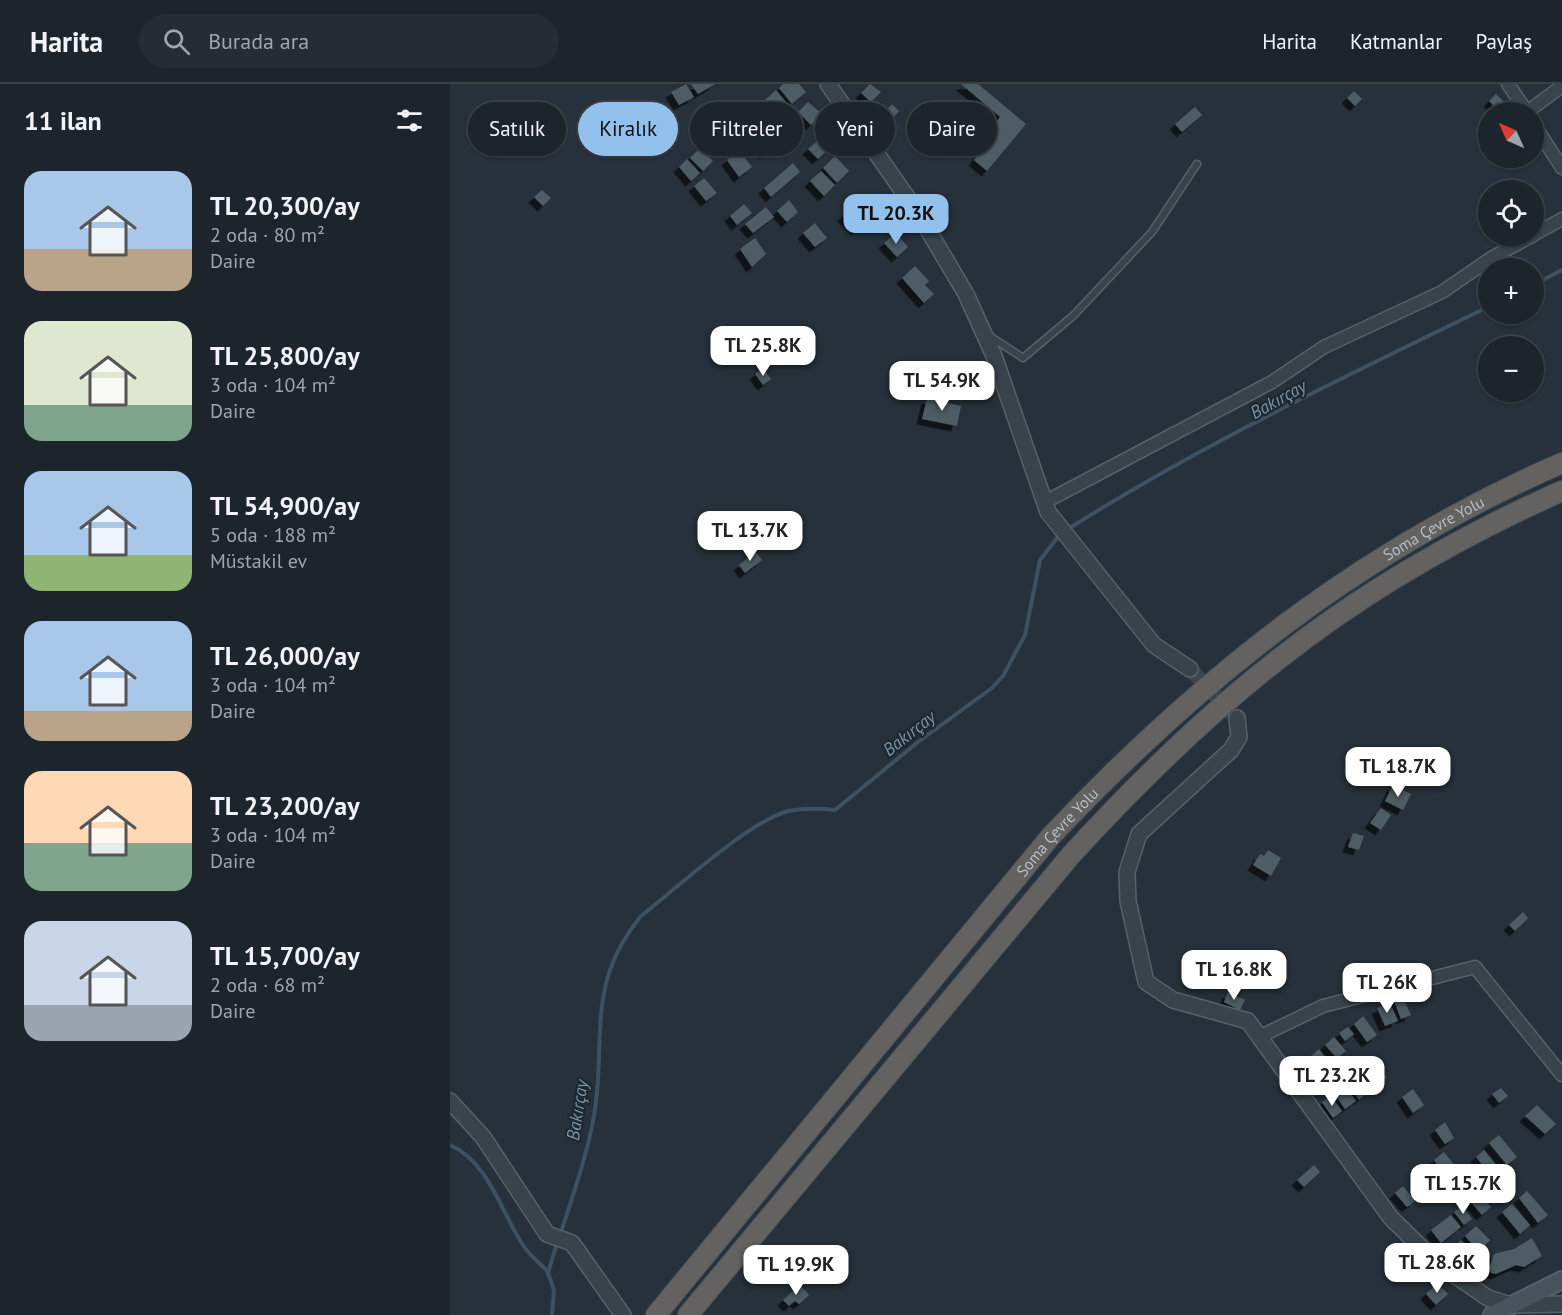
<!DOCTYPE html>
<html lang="tr">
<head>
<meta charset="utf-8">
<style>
	:root { --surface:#1c252c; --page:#252d34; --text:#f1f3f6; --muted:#a0a5a9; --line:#3a4248; --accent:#92c1ee }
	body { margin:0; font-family:"PT Sans",sans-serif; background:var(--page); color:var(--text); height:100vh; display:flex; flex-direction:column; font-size:22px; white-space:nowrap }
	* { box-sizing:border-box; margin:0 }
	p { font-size:20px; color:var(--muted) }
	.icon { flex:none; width:33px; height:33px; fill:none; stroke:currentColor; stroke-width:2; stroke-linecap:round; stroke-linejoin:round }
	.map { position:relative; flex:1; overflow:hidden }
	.details { display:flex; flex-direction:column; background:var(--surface); width:450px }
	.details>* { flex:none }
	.banner { position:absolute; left:18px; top:18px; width:570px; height:54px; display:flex; gap:12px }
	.needle { width:39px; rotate:315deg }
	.controls { position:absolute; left:1028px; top:18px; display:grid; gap:12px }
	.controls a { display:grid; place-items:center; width:66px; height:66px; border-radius:50%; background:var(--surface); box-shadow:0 2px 4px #0004,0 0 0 2px var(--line); font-size:30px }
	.price { position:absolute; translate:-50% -51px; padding:0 14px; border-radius:12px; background:#fff; color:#222; font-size:20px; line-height:39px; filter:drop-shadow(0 2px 3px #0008) }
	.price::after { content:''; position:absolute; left:50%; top:36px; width:18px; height:14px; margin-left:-9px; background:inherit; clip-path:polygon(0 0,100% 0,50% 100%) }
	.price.on { background:var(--accent); color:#111 }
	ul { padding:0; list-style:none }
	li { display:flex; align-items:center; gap:18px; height:150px; padding:0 24px }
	li span { display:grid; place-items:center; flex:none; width:168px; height:120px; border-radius:18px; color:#555 }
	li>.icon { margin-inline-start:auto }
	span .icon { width:72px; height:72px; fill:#fffc; stroke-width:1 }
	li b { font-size:26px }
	h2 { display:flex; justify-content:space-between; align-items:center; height:72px; padding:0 24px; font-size:26px }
	.tag { padding:0 21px; border-radius:27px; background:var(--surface); box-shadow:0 2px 4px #0004,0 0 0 2px var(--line); font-size:21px; line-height:54px }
	.tag.on { background:var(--accent); color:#111 }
	header { display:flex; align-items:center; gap:36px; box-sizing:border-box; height:84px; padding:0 30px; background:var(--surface); border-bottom:2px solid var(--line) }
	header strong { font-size:28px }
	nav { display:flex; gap:33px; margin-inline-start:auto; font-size:21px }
	.search { width:420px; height:54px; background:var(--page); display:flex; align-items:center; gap:15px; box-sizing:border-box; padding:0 21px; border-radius:33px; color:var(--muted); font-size:22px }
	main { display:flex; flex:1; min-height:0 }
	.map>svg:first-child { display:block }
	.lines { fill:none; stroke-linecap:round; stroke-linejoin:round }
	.stream { stroke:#3d5162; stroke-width:4 }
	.building { fill:#4e5c65; filter:url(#shadow) }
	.tertiary-tunnel { stroke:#3b4650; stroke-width:15; stroke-dasharray:15 8; stroke-linecap:butt }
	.service-casing { stroke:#576169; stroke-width:9 }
	.minor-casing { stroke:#576169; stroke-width:15 }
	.tertiary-casing { stroke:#576169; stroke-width:18 }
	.secondary-casing { stroke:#576169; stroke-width:20 }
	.trunk-casing { stroke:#444e56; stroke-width:22 }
	.service { stroke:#39434b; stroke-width:6 }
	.minor { stroke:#39434b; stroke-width:12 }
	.tertiary { stroke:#39434b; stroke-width:15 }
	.secondary { stroke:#48535e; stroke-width:16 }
	.trunk { stroke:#646261; stroke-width:20 }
	.labels { text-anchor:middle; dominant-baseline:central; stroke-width:4.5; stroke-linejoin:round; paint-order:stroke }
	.street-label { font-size:16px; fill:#b5bec6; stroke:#1e2830 }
	.water-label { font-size:18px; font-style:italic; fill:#7892a7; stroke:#1e2830 }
</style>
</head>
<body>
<header>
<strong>Harita</strong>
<div class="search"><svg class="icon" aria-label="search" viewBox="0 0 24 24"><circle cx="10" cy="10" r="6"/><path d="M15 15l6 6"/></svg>Burada ara</div>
<nav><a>Harita</a><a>Katmanlar</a><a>Paylaş</a></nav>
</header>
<main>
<section class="details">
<h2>11 ilan<svg class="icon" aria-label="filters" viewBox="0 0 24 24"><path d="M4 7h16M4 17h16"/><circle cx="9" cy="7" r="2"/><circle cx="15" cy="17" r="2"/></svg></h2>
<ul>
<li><span style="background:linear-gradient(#a9c7e8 65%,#b9a48a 0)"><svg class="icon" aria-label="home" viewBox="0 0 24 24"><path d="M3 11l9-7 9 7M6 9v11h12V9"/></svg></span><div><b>TL 20,300/ay</b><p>2 oda · 80 m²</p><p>Daire</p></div></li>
<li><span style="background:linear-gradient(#dfe7d0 70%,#7fa58c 0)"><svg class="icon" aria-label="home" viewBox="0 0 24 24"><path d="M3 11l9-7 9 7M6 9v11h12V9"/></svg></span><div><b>TL 25,800/ay</b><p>3 oda · 104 m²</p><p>Daire</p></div></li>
<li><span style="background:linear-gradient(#a9c7e8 70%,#8fb573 0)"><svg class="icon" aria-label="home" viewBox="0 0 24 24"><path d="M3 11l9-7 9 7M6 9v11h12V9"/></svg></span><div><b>TL 54,900/ay</b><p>5 oda · 188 m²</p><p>Müstakil ev</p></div></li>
<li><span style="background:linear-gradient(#a9c7e8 75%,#b9a48a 0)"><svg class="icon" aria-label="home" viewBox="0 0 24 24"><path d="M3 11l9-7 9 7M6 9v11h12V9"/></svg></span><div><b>TL 26,000/ay</b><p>3 oda · 104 m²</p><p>Daire</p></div></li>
<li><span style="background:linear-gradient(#ffd9b3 60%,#7fa58c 0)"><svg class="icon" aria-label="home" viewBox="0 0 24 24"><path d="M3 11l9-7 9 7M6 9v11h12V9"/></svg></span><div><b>TL 23,200/ay</b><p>3 oda · 104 m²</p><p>Daire</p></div></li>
<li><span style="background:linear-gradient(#c9d6e8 70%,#9aa5b1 0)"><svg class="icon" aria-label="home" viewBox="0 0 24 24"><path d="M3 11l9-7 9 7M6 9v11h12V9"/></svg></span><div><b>TL 15,700/ay</b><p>2 oda · 68 m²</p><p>Daire</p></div></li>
</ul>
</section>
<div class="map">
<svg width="1112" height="1231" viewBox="0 0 1112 1231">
	<defs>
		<filter id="shadow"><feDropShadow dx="-5.5" dy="5.5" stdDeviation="0" flood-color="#0009"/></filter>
	</defs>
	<rect width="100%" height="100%" fill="#26313b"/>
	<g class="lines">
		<!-- stream -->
		<g class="stream">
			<polyline points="1083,201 1112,186"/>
			<path d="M 618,445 C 751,361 896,292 1038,223"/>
			<path d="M 0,1061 C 38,1077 51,1128 73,1161 C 79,1171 90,1179 98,1188"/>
			<path d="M 110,1152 C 121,1116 135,1079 142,1042 C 159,961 132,904 191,832 C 227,804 298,738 338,727 C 354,724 369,724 385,726 L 468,658 L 542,604 L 553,592 L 575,551 L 590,476 L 611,449"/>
			<polyline points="102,1231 104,1206 98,1189 107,1159"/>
		</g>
	</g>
	<!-- building -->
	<g class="building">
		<polygon points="236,0 244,13 229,21 221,8"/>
		<polygon points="241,0 265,0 248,10"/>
		<polygon points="333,0 349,0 356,8 342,20 329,4"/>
		<polygon points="420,0 431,8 421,18 411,9"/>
		<polygon points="511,0 528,0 576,40 537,87 524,76 539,58 534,55 550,33"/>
		<polygon points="326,6 340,23 328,32 315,16"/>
		<polygon points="904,7 912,15 905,22 897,14"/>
		<polygon points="1046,10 1054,18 1047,25 1039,17"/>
		<polygon points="358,18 372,30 361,41 348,28"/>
		<polygon points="442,20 449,27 436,42 428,35"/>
		<polygon points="479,20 485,26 475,37 469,31"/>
		<polygon points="745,23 752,31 732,48 725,40"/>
		<polygon points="160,24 171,34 150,56 143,50 156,37 151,32"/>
		<polygon points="301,26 315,43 302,54 289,36"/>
		<polygon points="212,40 218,52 206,58 201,46"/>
		<polygon points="318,46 328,61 315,70 305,56"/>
		<polygon points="373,52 382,62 368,75 358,65"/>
		<polygon points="250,64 263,77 253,87 240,74"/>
		<polygon points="289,66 302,83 289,93 277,76"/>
		<polygon points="385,72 399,87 387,99 373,84"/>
		<polygon points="237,75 250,89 241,97 229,83"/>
		<polygon points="343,79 350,88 321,113 314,104"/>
		<polygon points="371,87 385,101 374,112 360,97"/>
		<polygon points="254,94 267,109 256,117 244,102"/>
		<polygon points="92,106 101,114 93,122 84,113"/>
		<polygon points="339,116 348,128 337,138 327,127"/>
		<polygon points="294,120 302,129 287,141 280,132"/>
		<polygon points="405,120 419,135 407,146 393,132"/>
		<polygon points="316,123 324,133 303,149 295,140"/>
		<polygon points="365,139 377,154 365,163 353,149"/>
		<polygon points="446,149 458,163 447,173 434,159"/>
		<polygon points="305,154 316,170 302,183 290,165"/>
		<polygon points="465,182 479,197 475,201 484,210 474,219 452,194"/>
		<polygon points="313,284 321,295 313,301 305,290"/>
		<polygon points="477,314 511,322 507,342 472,335"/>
		<polygon points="306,468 312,476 295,489 289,481"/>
		<polygon points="943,701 961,710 953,726 935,717"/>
		<polygon points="931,724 941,731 931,746 920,739"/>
		<polygon points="903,749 914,752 909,766 898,763"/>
		<polygon points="818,766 831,774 821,792 803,781 810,770 814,772"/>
		<polygon points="1073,828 1078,834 1065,847 1059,841"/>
		<polygon points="778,908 795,916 790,926 774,918"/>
		<polygon points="953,913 961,931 951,935 944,917"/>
		<polygon points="940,919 948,937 935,942 927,924"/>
		<polygon points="913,932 927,951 917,958 904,940"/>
		<polygon points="898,943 904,950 895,957 889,949"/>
		<polygon points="884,953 896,967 887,974 875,961"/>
		<polygon points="869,965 883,984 873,991 860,973"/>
		<polygon points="853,976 865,994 858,999 846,981"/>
		<polygon points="928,981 937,994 931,998 928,994 924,996 918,988"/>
		<polygon points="908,990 920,1007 909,1016 897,998"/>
		<polygon points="894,1001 906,1017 895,1025 883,1008"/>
		<polygon points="1051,1004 1058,1012 1049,1019 1042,1010"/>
		<polygon points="963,1005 974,1021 963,1029 952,1013"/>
		<polygon points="881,1012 892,1027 883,1034 872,1018"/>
		<polygon points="1087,1021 1106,1040 1095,1050 1075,1032"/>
		<polygon points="995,1038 1004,1054 995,1060 985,1046"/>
		<polygon points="1049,1051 1067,1073 1057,1081 1039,1059"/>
		<polygon points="1034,1066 1052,1088 1044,1095 1026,1073"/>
		<polygon points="994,1068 1006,1083 996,1092 984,1076"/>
		<polygon points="981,1080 993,1095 981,1104 970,1089"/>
		<polygon points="864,1081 870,1088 854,1103 847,1096"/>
		<polygon points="953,1102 965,1117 957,1123 945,1109"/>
		<polygon points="1026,1106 1041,1123 1032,1131 1018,1115"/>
		<polygon points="1077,1107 1098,1131 1088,1139 1069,1114"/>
		<polygon points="1062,1120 1080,1141 1070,1150 1052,1128"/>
		<polygon points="1012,1122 1022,1135 1014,1141 1004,1128"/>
		<polygon points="1001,1131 1011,1143 991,1159 981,1146"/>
		<polygon points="1026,1142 1040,1156 1035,1161 1038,1165 1032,1171 1015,1152"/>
		<polygon points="1082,1154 1092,1172 1074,1183 1066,1181 1046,1190 1041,1189 1039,1184 1044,1170 1064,1165"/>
		<polygon points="1011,1156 1027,1172 1019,1181 1003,1164"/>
		<polygon points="987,1199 998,1210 986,1221 976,1210"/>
		<polygon points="350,1201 359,1211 349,1220 345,1217 339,1222 333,1216"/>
	</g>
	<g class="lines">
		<!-- tertiary-tunnel -->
		<polyline class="tertiary-tunnel" points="740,585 787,634"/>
		<defs>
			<polyline id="service" points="538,251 573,274 624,231 702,148 747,80"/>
			<g id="minor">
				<polyline points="1058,0 1077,28"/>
				<polyline points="1077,28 1112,2"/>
				<polyline points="1083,39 1112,84"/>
				<polyline points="1083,151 1112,135"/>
				<polyline points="595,418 822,298 874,263 992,208 1043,173 1082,152"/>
				<polyline points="809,953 873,922 1025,883 1112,991"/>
			</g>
			<g id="tertiary">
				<polyline points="378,0 468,129 516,210 544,272 598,428 704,561 740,585"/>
				<polyline points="787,634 789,653 781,666 689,750 677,788 678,817 696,898 723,916 798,937 941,1134 987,1179 1038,1214 1061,1221 1112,1220"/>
				<polyline points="0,1017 33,1053 97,1150 122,1159 173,1231"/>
			</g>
			<polyline id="secondary" points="1042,1231 1112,1196"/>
			<g id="trunk">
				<path id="s1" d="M 206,1231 L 601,752 C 750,594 911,466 1112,379"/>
				<path d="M 238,1231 L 621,771 C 686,700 754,633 830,574 C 915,507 1013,451 1112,407"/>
			</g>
		</defs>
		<!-- service casing -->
		<use href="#service" class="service-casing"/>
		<!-- minor casing -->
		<use href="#minor" class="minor-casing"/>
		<!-- tertiary casing -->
		<use href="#tertiary" class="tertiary-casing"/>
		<!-- secondary casing -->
		<use href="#secondary" class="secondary-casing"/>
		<!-- trunk casing -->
		<use href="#trunk" class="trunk-casing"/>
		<!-- service -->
		<use href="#service" class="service"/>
		<!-- minor -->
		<use href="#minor" class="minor"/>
		<!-- tertiary -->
		<use href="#tertiary" class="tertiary"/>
		<!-- secondary -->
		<use href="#secondary" class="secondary"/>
		<!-- trunk -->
		<use href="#trunk" class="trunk"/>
	</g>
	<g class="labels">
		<!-- street labels -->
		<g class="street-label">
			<text stroke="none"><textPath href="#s1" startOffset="1114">Soma Çevre Yolu</textPath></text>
			<text stroke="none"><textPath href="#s1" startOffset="628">Soma Çevre Yolu</textPath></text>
		</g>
		<!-- water labels -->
		<g class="water-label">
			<text transform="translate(828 315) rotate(-29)">Bakırçay</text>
			<text transform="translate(459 649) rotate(-38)">Bakırçay</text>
			<text transform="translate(127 1026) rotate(-81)">Bakırçay</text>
		</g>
	</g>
</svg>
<div class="controls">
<a><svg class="needle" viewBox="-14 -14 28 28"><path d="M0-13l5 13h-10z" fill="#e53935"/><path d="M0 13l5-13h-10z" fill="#a0a5a9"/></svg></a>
<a><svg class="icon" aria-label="locate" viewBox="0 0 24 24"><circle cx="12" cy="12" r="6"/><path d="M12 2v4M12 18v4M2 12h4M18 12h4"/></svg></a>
<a>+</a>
<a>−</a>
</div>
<b class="price on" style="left:446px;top:161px">TL 20.3K</b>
<b class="price" style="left:313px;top:293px">TL 25.8K</b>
<b class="price" style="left:492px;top:328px">TL 54.9K</b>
<b class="price" style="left:300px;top:478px">TL 13.7K</b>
<b class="price" style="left:948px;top:714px">TL 18.7K</b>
<b class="price" style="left:784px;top:917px">TL 16.8K</b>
<b class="price" style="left:937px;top:930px">TL 26K</b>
<b class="price" style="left:882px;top:1023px">TL 23.2K</b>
<b class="price" style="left:1013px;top:1131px">TL 15.7K</b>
<b class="price" style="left:987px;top:1210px">TL 28.6K</b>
<b class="price" style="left:346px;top:1212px">TL 19.9K</b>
<div class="banner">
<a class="tag">Satılık</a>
<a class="tag on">Kiralık</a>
<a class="tag">Filtreler</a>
<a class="tag">Yeni</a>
<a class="tag">Daire</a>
</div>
</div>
</main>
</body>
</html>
